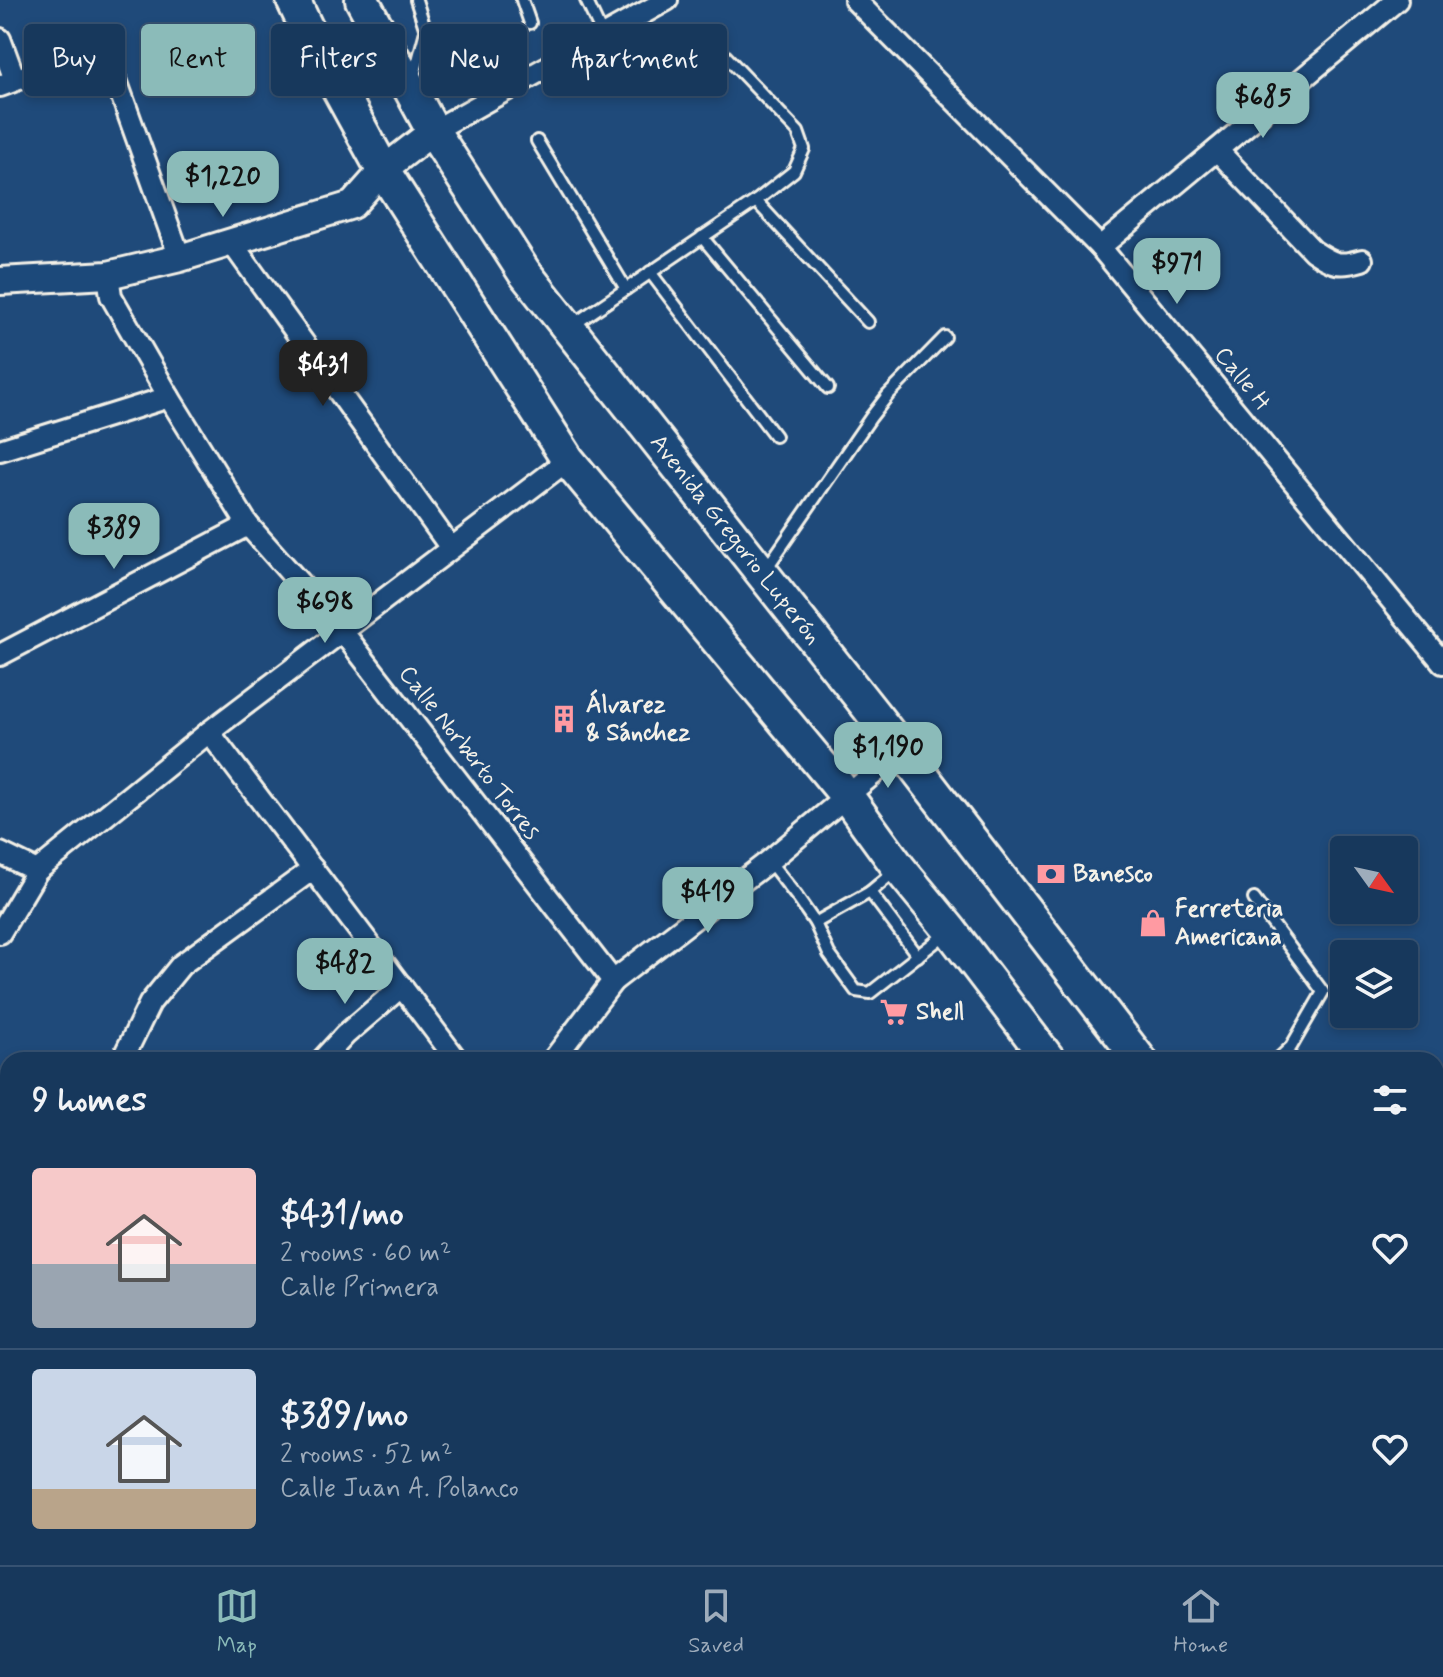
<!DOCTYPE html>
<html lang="en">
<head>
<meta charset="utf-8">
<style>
	:root { --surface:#17385c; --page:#203f62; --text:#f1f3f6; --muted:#9eacbb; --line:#365272; --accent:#8bbbb9 }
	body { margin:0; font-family:Mynerve,sans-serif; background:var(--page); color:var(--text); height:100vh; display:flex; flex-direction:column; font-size:30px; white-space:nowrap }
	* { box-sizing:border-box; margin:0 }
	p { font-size:26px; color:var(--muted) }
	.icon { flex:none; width:44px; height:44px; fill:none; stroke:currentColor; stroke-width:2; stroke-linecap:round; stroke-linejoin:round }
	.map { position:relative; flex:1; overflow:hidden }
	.panel { position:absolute; left:0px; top:1052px; width:1444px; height:514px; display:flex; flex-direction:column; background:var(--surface); border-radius:24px 24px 0 0; box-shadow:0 4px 12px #0003,0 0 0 2px var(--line) }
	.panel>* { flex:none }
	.guide { position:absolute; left:24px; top:24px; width:800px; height:72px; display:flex; gap:16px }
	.needle { width:52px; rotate:123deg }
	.fabs { position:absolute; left:1330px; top:836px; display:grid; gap:16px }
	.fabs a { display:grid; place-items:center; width:88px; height:88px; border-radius:8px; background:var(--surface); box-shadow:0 4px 12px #0003,0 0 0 2px var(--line); font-size:40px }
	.price { position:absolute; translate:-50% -68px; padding:0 18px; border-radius:16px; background:var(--accent); color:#111; font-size:26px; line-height:52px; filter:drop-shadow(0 2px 4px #0008) }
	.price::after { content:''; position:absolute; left:50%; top:48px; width:24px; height:18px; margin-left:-12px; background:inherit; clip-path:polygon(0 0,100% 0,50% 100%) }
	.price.current { background:#222; color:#fff }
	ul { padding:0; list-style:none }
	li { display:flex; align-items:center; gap:24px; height:200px; padding:0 32px }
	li+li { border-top:2px solid var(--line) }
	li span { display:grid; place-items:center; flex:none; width:224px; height:160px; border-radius:8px; color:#555 }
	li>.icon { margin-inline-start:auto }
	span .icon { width:96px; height:96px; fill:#fffc; stroke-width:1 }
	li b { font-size:34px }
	h2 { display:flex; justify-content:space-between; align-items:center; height:96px; padding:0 32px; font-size:34px }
	.tag { padding:0 28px; border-radius:8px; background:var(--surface); box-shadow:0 4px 12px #0003,0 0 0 2px var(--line); font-size:28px; line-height:72px }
	.tag.current { background:var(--accent); color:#111 }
	.dock { display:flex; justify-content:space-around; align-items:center; height:112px; border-top:2px solid var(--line); background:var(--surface); font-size:22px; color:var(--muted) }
	.dock a { display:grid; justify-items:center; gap:4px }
	.dock .current { color:var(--accent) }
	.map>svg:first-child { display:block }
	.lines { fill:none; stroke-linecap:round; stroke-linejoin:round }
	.service-casing { stroke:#f4f1e8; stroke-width:16 }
	.minor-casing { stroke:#f4f1e8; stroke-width:26 }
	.tertiary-casing { stroke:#f4f1e8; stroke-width:32 }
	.primary-casing { stroke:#f4f1e8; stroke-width:38 }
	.service { stroke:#1f4a7a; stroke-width:10 }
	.minor { stroke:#1f4a7a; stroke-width:20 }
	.tertiary { stroke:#1f4a7a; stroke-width:26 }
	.primary { stroke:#1f4a7a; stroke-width:32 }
	.labels { text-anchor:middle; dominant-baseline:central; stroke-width:6; stroke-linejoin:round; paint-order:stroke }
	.street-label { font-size:24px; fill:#f4f1e8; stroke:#1f4a7a }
	.poi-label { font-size:24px; font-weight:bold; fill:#f4f1e8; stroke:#1f4a7a; text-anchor:start }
</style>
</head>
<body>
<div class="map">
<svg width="1443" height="1565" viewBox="0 0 1443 1565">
	<rect width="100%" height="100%" fill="#1f4a7a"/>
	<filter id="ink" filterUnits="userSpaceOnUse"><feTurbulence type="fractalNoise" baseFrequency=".0125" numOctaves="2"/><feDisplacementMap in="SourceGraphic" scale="16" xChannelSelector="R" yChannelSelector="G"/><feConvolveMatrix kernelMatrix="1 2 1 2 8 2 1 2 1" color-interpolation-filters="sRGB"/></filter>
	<g filter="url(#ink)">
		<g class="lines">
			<defs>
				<g id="service">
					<polyline points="522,0 530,23"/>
					<polyline points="586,0 603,36"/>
					<polyline points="413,79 426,31 416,0"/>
					<polyline points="537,141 626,289"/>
					<polyline points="756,201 868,322"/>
					<polyline points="702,237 828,388"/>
					<polyline points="650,272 775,436"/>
					<polyline points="570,327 756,201 794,171 804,149 798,132 716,46"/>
					<polyline points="766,569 871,417 888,395 945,337"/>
					<polyline points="769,861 797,897 815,923 870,892 895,871"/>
					<polyline points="870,892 918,956"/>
					<polyline points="1254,899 1323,992 1291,1047 1277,1060"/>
					<polyline points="815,923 829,954 856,991 870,993 948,932"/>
				</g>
				<g id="minor">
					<polyline points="855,0 1100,247 1443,663"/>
					<polyline points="0,39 15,80"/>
					<path d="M 0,86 C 14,81 29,75 43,69 C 71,58 99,45 116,80 L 180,258"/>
					<polyline points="433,131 667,0"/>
					<path d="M 1217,150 L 1313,251 C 1333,264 1338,267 1362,260"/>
					<polyline points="231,242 451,548"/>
					<polyline points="1100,247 1397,0"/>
					<polyline points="108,275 111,296 169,397 248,525 342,631 613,981"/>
					<polyline points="0,450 169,397"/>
					<polyline points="0,655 248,525"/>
					<polyline points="209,732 457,1060"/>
					<polyline points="0,853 37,871"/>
					<polyline points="0,933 37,871 209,732 568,460"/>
					<polyline points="122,1060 150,1003 181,965 313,869"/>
					<polyline points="322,1060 345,1035 402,986"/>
					<polyline points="553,1060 613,981 769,861 902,750"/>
					<polyline points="0,1374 8,1376"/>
					<polyline points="0,1479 8,1449"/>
					<polyline points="320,1558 329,1565"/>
					<polyline points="708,1558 723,1565"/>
					<polyline points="149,1565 151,1558"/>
				</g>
				<polyline id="tertiary" points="0,281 108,275 180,258 352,205 383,170 433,131"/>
				<g id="primary">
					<polyline points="293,0 314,44 383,170 568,460 846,795 899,868 950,930 1049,1060"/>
					<path id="s1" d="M 362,0 L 433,131 L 524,272 L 902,750 L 1140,1060"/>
					<polyline points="1436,1447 1443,1456"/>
					<polyline points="1432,1558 1437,1565"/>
				</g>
			</defs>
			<!-- service casing -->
			<use href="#service" class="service-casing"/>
			<!-- minor casing -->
			<use href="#minor" class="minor-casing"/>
			<!-- tertiary casing -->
			<use href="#tertiary" class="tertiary-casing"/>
			<!-- primary casing -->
			<use href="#primary" class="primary-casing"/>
			<!-- service -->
			<use href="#service" class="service"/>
			<!-- minor -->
			<use href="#minor" class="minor"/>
			<!-- tertiary -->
			<use href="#tertiary" class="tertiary"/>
			<!-- primary -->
			<use href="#primary" class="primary"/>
		</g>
	</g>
	<!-- icons -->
	<defs>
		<symbol id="building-bare" viewBox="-9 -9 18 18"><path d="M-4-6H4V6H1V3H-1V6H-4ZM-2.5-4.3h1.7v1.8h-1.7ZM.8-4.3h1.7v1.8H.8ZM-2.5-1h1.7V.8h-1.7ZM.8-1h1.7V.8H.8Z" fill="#ff9aa2" stroke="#1f4a7a" stroke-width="2.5" paint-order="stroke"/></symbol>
		<symbol id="bank-bare" viewBox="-9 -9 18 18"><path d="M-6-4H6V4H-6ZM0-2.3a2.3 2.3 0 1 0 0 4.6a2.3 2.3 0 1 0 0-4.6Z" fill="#ff9aa2" stroke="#1f4a7a" stroke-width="2.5" paint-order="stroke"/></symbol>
		<symbol id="shop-bare" viewBox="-9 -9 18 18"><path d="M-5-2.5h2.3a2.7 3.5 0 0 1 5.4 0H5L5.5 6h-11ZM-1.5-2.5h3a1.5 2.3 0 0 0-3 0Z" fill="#ff9aa2" stroke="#1f4a7a" stroke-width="2.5" paint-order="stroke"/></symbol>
		<symbol id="supermarket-bare" viewBox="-9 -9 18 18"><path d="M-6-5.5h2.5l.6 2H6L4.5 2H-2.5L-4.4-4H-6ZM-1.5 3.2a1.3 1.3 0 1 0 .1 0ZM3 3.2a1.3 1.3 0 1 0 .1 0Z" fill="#ff9aa2" stroke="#1f4a7a" stroke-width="2.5" paint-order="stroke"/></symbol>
	</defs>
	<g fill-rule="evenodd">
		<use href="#building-bare" x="544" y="699" width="40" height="40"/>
		<use href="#bank-bare" x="1031" y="854" width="40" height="40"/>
		<use href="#shop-bare" x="1133" y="903" width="40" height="40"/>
		<use href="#supermarket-bare" x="874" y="992" width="40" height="40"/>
	</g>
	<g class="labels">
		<!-- street labels -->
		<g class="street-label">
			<text transform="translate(1242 379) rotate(51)">Calle H</text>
			<text stroke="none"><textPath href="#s1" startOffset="658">Avenida Gregorio Luperón</textPath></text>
			<text transform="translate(469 753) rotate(52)">Calle Norberto Torres</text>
		</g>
		<!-- poi labels -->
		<g class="poi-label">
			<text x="586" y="705">Álvarez<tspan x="586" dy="28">&amp; Sánchez</tspan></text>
			<text x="1073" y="874">Banesco</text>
			<text x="1175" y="909">Ferreteria<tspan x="1175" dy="28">Americana</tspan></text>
			<text x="916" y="1012">Shell</text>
		</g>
	</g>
</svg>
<div class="fabs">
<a><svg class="needle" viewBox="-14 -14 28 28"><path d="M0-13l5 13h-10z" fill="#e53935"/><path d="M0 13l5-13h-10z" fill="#9eacbb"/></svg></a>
<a><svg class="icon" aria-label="layers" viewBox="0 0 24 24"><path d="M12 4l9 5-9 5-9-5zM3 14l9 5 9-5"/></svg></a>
</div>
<b class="price" style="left:1263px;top:140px">$685</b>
<b class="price" style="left:223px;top:219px">$1,220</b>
<b class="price" style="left:1177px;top:306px">$971</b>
<b class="price current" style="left:323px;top:408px">$431</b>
<b class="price" style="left:114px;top:571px">$389</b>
<b class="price" style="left:325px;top:645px">$698</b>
<b class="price" style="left:888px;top:790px">$1,190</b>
<b class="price" style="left:708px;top:935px">$419</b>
<b class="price" style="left:345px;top:1006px">$482</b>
<div class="guide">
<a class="tag">Buy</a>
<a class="tag current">Rent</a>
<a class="tag">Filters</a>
<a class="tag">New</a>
<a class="tag">Apartment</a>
</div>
<section class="panel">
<h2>9 homes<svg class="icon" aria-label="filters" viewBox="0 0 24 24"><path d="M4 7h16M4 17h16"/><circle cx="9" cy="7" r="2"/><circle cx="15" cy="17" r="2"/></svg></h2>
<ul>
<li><span style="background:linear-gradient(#f6c9c9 60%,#9aa5b1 0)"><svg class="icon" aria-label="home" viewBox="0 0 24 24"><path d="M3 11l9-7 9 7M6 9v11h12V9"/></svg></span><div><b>$431/mo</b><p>2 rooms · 60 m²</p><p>Calle Primera</p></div><svg class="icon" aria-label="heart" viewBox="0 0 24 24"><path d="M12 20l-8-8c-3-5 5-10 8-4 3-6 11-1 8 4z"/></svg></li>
<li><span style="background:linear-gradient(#c9d6e8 75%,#b9a48a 0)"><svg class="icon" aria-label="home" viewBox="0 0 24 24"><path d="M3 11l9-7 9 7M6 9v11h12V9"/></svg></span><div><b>$389/mo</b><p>2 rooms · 52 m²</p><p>Calle Juan A. Polanco</p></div><svg class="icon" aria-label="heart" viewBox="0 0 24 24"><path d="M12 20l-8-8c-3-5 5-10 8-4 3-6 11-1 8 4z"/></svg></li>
</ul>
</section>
</div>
<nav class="dock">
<a class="current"><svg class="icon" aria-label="map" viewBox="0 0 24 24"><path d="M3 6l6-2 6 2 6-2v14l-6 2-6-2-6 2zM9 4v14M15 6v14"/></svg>Map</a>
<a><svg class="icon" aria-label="saved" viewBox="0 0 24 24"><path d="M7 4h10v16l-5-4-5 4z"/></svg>Saved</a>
<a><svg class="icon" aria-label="home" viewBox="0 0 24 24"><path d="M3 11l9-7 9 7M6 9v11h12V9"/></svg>Home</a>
</nav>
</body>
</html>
